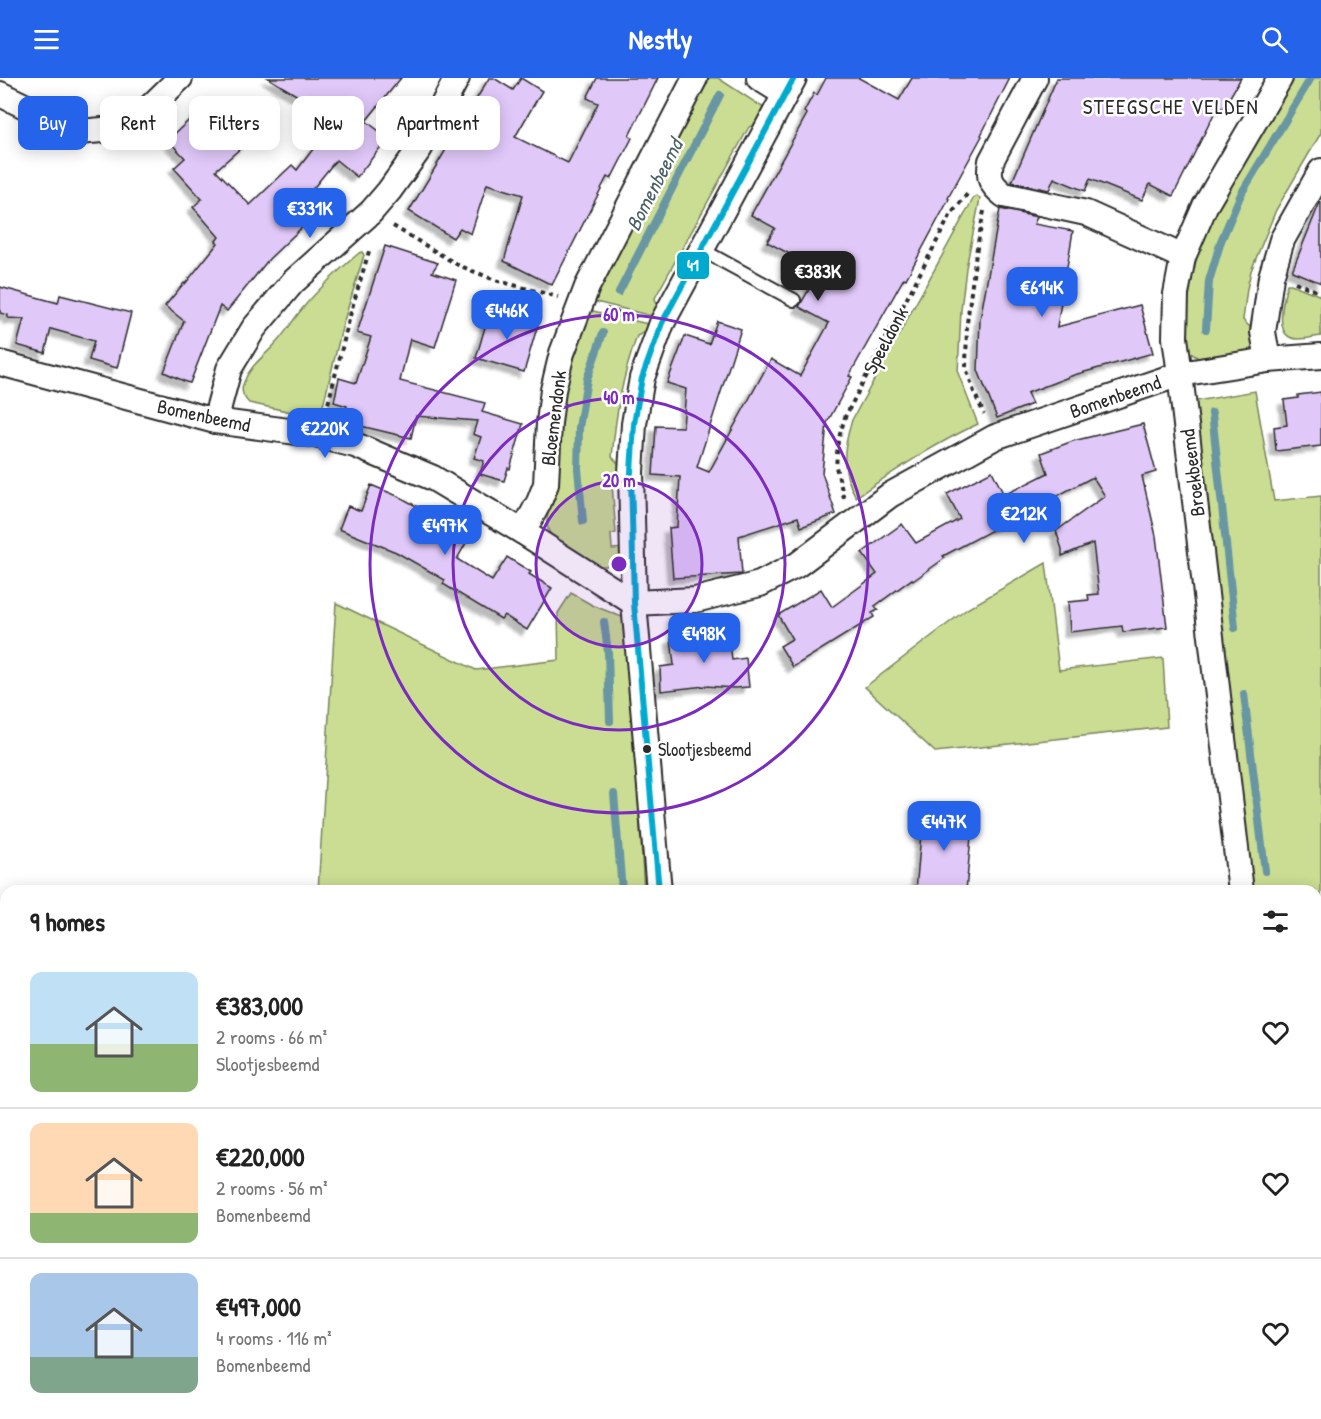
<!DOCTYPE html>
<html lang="en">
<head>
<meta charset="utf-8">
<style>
	:root { --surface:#fff; --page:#f6f6f6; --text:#222; --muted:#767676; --line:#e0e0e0; --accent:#2563eb }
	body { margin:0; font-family:"Patrick Hand",sans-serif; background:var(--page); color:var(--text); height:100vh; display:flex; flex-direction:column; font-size:22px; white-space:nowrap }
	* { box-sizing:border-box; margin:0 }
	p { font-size:20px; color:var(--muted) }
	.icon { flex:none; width:33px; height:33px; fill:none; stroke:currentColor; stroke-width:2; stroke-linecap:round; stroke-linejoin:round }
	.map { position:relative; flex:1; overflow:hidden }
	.details { position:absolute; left:0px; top:807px; width:1322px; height:534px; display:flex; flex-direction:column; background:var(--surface); border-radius:18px 18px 0 0; box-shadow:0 3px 15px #0003 }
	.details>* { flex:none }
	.banner { position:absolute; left:18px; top:18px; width:600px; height:54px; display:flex; gap:12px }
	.price { position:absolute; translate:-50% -51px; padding:0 14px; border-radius:12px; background:var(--accent); color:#fff; font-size:20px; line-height:39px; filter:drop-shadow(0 2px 3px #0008) }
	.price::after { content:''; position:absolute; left:50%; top:36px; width:18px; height:14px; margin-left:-9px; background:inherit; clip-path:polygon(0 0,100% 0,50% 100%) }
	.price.active { background:#222; color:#fff }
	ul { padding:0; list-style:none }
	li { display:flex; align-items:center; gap:18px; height:150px; padding:0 30px }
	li+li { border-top:2px solid var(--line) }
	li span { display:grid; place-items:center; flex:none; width:168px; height:120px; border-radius:12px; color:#555 }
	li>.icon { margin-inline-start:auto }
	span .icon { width:72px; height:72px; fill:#fffc; stroke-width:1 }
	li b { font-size:26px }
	h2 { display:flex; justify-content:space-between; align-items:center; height:72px; padding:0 30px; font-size:26px }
	.tag { padding:0 21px; border-radius:12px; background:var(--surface); box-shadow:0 3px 15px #0003; font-size:21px; line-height:54px }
	.tag.active { background:var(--accent); color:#fff }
	header { display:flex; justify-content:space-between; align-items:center; height:78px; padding:0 30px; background:var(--accent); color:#fff; font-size:27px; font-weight:800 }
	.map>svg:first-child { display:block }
	.green { fill:#cadd92; stroke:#7a845e; stroke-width:1.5 }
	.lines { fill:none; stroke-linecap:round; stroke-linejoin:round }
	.stream { stroke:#6896a2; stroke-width:8 }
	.building { fill:#e0c8f9; stroke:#2b2b2b; stroke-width:1.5; filter:url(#shadow) }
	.service-casing { stroke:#2b2b2b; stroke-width:16 }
	.minor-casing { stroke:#2b2b2b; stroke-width:28 }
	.path { stroke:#2b2b2b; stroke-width:4; stroke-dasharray:4.5 4.5; stroke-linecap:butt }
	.service { stroke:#fff; stroke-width:12 }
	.minor { stroke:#fff; stroke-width:24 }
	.bus-1-casing { stroke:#fff; stroke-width:10 }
	.bus-1 { stroke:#00a9ce; stroke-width:6 }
	.ring { fill:none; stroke:#7b2cbf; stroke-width:3 }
	.bus-dot { fill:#2b2b2b; stroke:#fff; stroke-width:2 }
	.labels { text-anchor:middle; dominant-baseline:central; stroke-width:5; stroke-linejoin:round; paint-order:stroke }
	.bus-label { font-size:18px; fill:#2b2b2b; stroke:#fff; text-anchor:start }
	.street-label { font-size:20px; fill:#2b2b2b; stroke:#fff }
	.neighbourhood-label { font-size:21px; letter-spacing:1.5px; fill:#2b2b2b; stroke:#fff }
	.water-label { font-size:21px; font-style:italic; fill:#4a6066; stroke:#fff }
	.centre { fill:#7b2cbf; stroke:#fff; stroke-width:3 }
	.ring-label { font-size:18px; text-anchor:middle; font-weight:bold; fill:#7b2cbf; stroke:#fff; stroke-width:5; stroke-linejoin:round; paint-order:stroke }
	.line-badge { stroke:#fff; stroke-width:2 }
	.badge-label { font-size:16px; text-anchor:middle; font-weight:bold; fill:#fff }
</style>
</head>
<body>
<header><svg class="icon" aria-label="menu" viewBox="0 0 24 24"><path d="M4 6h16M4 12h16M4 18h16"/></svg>Nestly<svg class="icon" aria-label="search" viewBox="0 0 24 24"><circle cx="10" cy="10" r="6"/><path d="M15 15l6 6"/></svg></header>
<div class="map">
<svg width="1321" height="1341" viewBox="0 0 1321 1341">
	<defs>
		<filter id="shadow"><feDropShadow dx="-5.5" dy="5.5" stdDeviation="1.5" flood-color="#0004"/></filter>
	</defs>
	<rect width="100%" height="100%" fill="#fff"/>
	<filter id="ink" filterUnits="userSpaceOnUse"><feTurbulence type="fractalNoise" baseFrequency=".0167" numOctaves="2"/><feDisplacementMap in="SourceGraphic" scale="12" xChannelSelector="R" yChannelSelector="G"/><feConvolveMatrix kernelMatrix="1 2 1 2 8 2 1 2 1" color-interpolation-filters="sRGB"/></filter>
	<g filter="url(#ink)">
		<!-- green -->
		<g class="green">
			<polygon points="709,0 718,0 767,32 763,43 749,49 655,220 658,233 656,239 592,223 703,7"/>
			<polygon points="1291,0 1321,0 1321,55 1276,132 1257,178 1251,193 1247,211 1243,242 1253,252 1254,269 1249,274 1200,281 1187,273 1183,247 1190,202 1196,178 1207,150"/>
			<path d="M 977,118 L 980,121 L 966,190 L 961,232 L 958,295 L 978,346 C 934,366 895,393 856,419 C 840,391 843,371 852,342 L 972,123 L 974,119 Z"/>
			<path d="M 362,174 L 364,177 L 343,246 L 320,340 L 249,325 C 243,319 240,312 244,304 C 250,287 265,278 276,265 C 286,254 293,242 302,231 C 319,210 339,192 359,175 Z"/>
			<path d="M 1287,206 L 1291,206 L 1321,218 L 1321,258 C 1312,259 1300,263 1292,260 C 1274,255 1284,219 1287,206 Z"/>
			<path d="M 589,232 L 652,247 L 649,252 L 637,258 C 622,300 616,334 612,379 L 622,389 L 620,398 L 612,407 L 616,455 L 611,456 L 612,471 L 625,470 C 621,479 613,489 601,488 C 594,487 559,466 554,460 C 549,456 547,449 547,443 C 547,431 557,421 558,409 C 559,395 557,381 558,367 C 562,317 573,279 589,232 Z"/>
			<polygon points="1255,313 1274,423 1321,418 1321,860 1316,861 1316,813 1247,813 1190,324"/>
			<polygon points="1046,485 1059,592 1163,580 1167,649 935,674 865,609 967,531"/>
			<polygon points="571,515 592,527 627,541 644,813 318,813 336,525 476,592 559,582 558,535"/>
			<polygon points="6,1113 6,1335 908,1335 909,1341 0,1341 0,1114"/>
		</g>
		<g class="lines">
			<!-- stream -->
			<g class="stream">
				<polyline points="619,214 720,17"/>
				<polyline points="1206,251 1209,203 1221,163 1241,116 1311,0"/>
				<polyline points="1212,335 1235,550"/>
				<polyline points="583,443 578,391 579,350 587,301 603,255"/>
				<polyline points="604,544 608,574 610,643"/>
				<polyline points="1244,616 1265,793"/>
				<polyline points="614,716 622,813"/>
			</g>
		</g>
		<!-- building -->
		<g class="building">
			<polygon points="268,0 401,0 366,43 388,60 357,99 336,82 303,123 316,136 269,181 227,233 220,228 190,305 186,304 164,294 184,243 165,228 184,205 185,206 218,165 216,163 219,159 193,129 202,121 174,90 185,80 168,62 203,29 220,48 238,31 260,53 216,92 250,127 292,87 297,92 336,41"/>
			<polygon points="489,0 494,0 513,12 521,0 542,13 515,59 568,85 598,25 587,20 597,0 658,0 629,58 632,60 611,101 607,99 552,207 504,183 523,117 487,106 471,156 460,150 453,160 409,133"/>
			<polygon points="826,0 859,0 899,22 912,0 1010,0 981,57 982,58 948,120 949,121 906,201 904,200 849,298 852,299 827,345 822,395 836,436 801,449 798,439 739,458 742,496 673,500 669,450 677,449 680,399 653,397 656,348 683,349 686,311 667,305 685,258 709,266 717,243 741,251 697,389 709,394 771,281 800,298 829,245 799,229 820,192 767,164 775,150 751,137 807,36 804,34 814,15 817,17"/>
			<polygon points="1057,0 1241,0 1223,31 1218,28 1173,118 1150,106 1142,122 1090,101 1085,113 1054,100 1049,112 1012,104"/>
			<polygon points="1320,124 1321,124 1321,205 1292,193"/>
			<polygon points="1000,131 1037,139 1034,146 1073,153 1057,249 1140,227 1153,275 1074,297 1027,315 1032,326 997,340 978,292 980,242"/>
			<polygon points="385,168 438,185 432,194 456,202 435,269 410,261 400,303 485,325 482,334 523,346 510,391 508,390 504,403 480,396 484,383 474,380 481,359 473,356 477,343 416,338 411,360 344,344 347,328 334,324 339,300 356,305 371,259 357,255"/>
			<polygon points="0,209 58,225 60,217 131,235 117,290 89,282 94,263 51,251 45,275 17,267 24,241 8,240 8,237 0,235"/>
			<polygon points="490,232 538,246 524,294 476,280"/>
			<polygon points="1321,314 1321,368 1276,373 1274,349 1287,347 1284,322 1298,320 1298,317"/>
			<polygon points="1143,346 1156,394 1142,398 1156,458 1167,549 1123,554 1122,548 1070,554 1068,524 1089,522 1088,517 1099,516 1093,465 1062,478 1062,471 1056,453 1105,418 1093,399 943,478 945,480 913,503 912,501 875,528 878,532 872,535 874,539 793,589 780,568 792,561 778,537 821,511 832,529 877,496 862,475 902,446 916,465 960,441 947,416 992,393 1004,417 1048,395 1041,375 1073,363"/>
			<polygon points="371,407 400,419 470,458 457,481 492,503 507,479 531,494 529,496 552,510 527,552 504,537 501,541 443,506 445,502 396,474 339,451 348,428 361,433"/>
			<polygon points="729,555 732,582 746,580 749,609 735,610 705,608 661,613 660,589 674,587 671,561"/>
			<polygon points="923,733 973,737 966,813 916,813"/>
		</g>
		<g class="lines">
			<defs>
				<polyline id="service" points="702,172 794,222"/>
				<g id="minor">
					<polyline points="759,0 785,16"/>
					<path d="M 1035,0 L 991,83 C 988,100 990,106 1004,117 L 1086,135 L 1183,179"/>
					<polyline points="0,16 78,54 115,51 146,33 180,0"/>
					<polyline points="1268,282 1263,254 1271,199 1282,162 1321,93"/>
					<polyline points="0,285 215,343 311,356 355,367 433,400 523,454 634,525 695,522 760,506 797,487 890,417 995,359 1180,296 1268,282 1321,278"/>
					<polyline points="215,343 229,291 254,250 293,204 371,134 389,113 420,70 457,0"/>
					<polyline points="523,454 539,424 546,406 549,345 553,312 562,275 587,209 695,0"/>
					<polyline points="659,813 634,525 631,394 634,346 642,300 662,245 794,0"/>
					<polyline points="1241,813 1180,296 1175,260 1176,216 1183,179 1205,128 1280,0"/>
					<polyline points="1316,881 1321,880"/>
					<polyline points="0,1094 6,1093"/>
				</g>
			</defs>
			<!-- service casing -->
			<use href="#service" class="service-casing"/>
			<!-- minor casing -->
			<use href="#minor" class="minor-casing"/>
			<!-- path -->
			<g class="path">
				<polyline points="984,133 976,175 967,245 966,290 974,314 984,336"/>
				<polyline points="393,148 458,187 495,202 558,219"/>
				<polyline points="1295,204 1321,215"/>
				<polyline points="606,231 637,239"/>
				<polyline points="326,334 352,230 370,170"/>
				<polyline points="844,420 836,389 838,363 845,339 951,136 969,114"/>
				<polyline points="694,1335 694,1341"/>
			</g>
			<!-- service -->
			<use href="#service" class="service"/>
			<!-- minor -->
			<use href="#minor" class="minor"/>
			<defs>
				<polyline id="bus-1" points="659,813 634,525 631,394 634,346 642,300 662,245 794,0"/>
			</defs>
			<!-- bus-1 casing -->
			<use href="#bus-1" class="bus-1-casing"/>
			<!-- bus-1 -->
			<use href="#bus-1" class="bus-1"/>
		</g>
	</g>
	<!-- distance rings -->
	<circle cx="619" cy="486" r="83" fill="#7b2cbf" fill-opacity=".12"/>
	<g class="ring">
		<circle cx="619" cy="486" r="83"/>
		<circle cx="619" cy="486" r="166"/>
		<circle cx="619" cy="486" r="249"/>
	</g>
	<!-- markers -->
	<circle class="bus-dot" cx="647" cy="671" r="5"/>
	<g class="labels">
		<!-- bus labels -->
		<g class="bus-label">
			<text x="658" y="671">Slootjesbeemd</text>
		</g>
		<!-- street labels -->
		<g class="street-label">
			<text transform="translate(885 262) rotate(-62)">Speeldonk</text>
			<text transform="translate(1115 318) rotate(-19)">Bomenbeemd</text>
			<text transform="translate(204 337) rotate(12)">Bomenbeemd</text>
			<text transform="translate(553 340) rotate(-83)">Bloemendonk</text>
			<text transform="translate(1192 395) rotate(-97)">Broekbeemd</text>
		</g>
		<!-- neighbourhood labels -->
		<g class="neighbourhood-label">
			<text x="1171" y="28">STEEGSCHE VELDEN</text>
		</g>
		<!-- water labels -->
		<g class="water-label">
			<text transform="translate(654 107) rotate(-63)">Bomenbeemd</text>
		</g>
	</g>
	<circle cx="619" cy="486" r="9" class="centre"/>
	<g class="ring-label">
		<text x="619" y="243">60 m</text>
		<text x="619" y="326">40 m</text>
		<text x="619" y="409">20 m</text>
	</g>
	<rect class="line-badge" x="676" y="173" width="34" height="29" rx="6" fill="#00a9ce"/>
	<g class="badge-label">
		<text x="693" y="193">41</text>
	</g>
</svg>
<b class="price" style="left:310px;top:161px">€331K</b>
<b class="price active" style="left:818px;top:224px">€383K</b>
<b class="price" style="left:1042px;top:240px">€614K</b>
<b class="price" style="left:507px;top:263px">€446K</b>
<b class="price" style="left:325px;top:381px">€220K</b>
<b class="price" style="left:1024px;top:466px">€212K</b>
<b class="price" style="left:445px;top:478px">€497K</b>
<b class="price" style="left:704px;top:586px">€498K</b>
<b class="price" style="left:944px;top:774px">€447K</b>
<div class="banner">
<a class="tag active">Buy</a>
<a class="tag">Rent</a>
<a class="tag">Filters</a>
<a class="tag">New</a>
<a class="tag">Apartment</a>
</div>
<section class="details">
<h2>9 homes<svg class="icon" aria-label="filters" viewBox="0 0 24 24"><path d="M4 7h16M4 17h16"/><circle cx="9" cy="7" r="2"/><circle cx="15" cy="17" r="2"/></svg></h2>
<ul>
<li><span style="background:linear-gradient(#bfe0f5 60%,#8fb573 0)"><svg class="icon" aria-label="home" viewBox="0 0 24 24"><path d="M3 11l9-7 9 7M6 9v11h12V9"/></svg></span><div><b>€383,000</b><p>2 rooms · 66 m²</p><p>Slootjesbeemd</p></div><svg class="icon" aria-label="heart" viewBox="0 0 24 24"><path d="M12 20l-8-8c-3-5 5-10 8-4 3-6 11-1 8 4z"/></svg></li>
<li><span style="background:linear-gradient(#ffd9b3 75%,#8fb573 0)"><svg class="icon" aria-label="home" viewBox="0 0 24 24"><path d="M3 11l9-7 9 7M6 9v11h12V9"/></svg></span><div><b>€220,000</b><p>2 rooms · 56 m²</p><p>Bomenbeemd</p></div><svg class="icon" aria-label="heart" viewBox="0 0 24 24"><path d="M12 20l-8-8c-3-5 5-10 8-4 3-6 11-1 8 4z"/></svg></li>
<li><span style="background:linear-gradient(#a9c7e8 70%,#7fa58c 0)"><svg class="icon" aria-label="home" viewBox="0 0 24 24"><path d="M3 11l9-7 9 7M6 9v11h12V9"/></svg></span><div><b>€497,000</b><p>4 rooms · 116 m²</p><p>Bomenbeemd</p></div><svg class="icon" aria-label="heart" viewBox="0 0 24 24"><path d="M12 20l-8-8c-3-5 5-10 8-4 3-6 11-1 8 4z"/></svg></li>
</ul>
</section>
</div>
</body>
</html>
